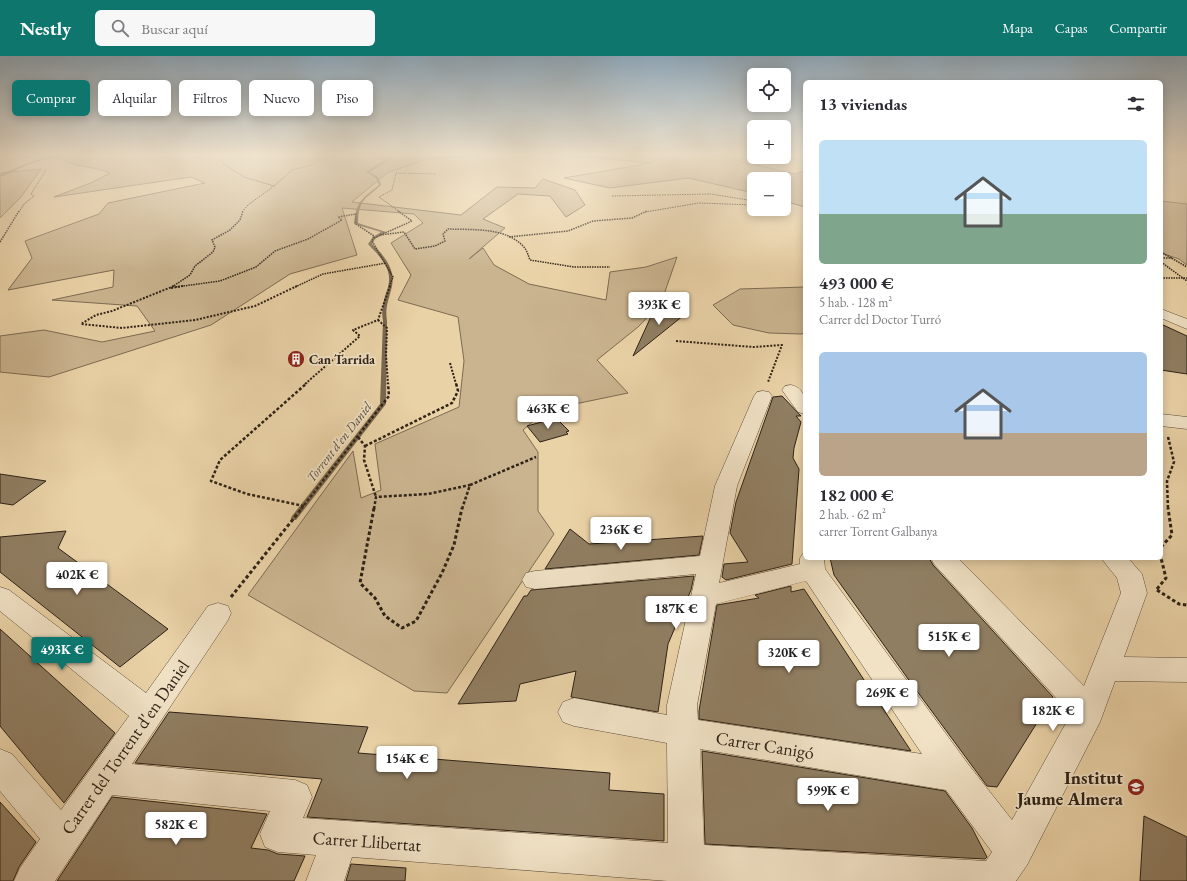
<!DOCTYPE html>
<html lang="es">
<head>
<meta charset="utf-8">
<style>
	:root { --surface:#fff; --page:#f7f7f7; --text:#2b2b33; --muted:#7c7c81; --accent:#0f766e }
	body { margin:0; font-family:"EB Garamond",serif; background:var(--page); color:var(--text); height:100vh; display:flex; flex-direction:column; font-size:15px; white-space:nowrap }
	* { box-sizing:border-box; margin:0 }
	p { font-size:13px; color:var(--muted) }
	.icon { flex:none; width:22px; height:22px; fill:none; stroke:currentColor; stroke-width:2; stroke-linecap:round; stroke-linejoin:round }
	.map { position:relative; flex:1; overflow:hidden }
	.sheet { position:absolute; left:803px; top:24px; width:360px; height:480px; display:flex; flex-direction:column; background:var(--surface); border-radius:6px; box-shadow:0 2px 10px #0003 }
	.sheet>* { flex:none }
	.guide { position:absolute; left:12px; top:24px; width:380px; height:36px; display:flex; gap:8px }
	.buttons { position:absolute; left:747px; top:12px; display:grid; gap:8px }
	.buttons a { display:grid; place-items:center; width:44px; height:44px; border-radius:6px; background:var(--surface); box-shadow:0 2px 10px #0003; font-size:20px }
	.price { position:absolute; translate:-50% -34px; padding:0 9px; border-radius:4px; background:#fff; color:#222; font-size:13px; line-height:26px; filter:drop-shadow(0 1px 2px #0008) }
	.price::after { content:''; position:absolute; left:50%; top:24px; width:12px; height:9px; margin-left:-6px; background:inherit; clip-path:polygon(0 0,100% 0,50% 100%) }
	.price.active { background:var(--accent); color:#fff }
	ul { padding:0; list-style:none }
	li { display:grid; align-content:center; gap:8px; height:212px; padding:0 16px }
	li span { display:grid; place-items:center; height:124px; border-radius:6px; color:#555 }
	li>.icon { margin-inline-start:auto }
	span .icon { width:72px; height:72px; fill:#fffc; stroke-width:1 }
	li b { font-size:17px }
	h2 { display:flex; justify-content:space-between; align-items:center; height:48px; padding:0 16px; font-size:17px }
	.pill { padding:0 14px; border-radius:6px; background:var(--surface); box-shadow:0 2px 10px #0003; font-size:14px; line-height:36px }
	.pill.active { background:var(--accent); color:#fff }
	header { display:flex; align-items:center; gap:24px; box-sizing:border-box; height:56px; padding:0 20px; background:var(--accent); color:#fff }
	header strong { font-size:19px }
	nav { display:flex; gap:22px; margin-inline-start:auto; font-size:14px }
	.search { width:280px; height:36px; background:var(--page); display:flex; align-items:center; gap:10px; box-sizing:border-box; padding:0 14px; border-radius:6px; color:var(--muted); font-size:15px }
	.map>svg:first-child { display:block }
	.green { fill:#cab48f; stroke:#7c6b53 }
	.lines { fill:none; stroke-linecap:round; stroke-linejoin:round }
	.stream { fill:#786850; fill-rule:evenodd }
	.building { fill:#907e62; stroke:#2e2217 }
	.minor-casing { stroke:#5d4e3b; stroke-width:1 }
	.path-far4 { stroke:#2e2217; stroke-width:1; stroke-dasharray:1.5 1; stroke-linecap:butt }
	.path-far3 { stroke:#2e2217; stroke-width:1.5; stroke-dasharray:1.5 1; stroke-linecap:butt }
	.path-far2 { stroke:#2e2217; stroke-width:2; stroke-dasharray:2 1.5; stroke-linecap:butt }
	.path-far1 { stroke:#2e2217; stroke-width:2.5; stroke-dasharray:3 2; stroke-linecap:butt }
	.path { stroke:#2e2217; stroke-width:3; stroke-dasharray:3.5 2.5; stroke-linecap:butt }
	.minor { fill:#f1e2c6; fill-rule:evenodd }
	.labels { text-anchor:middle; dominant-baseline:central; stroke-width:3.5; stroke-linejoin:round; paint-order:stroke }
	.far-poi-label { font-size:13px; font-weight:bold; fill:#2e2217; stroke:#f1e2c6; text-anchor:start }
	.far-water-label { font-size:13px; font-style:italic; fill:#594b38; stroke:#f1e2c6 }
	.near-street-label { font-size:18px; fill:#2e2217; stroke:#f1e2c6 }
	.near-poi-label { font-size:18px; font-weight:bold; fill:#2e2217; stroke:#f1e2c6; text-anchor:end }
</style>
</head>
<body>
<header>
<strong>Nestly</strong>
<div class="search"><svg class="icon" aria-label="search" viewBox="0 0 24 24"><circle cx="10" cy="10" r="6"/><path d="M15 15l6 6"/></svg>Buscar aquí</div>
<nav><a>Mapa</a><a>Capas</a><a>Compartir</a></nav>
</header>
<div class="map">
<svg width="1187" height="825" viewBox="0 0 1187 825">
	<rect width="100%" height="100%" fill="#ead2a7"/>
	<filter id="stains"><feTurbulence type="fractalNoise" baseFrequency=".005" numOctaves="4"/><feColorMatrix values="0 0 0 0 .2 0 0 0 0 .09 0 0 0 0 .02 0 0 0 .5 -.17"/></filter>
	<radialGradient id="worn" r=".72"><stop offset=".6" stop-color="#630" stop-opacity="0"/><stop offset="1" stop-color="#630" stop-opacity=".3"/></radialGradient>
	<!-- green -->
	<g class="green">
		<path d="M 66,98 L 497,98 L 427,103 L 387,117 L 352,146 L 461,159 L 497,131 L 535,132 L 543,123 L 575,134 L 585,149 L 566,161 L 550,140 L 518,138 L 483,163 L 505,172 L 469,203 L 483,192 L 494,209 L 529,228 L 606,244 L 610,216 L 646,211 L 677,201 L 661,247 L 638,271 L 597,304 L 628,337 L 546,354 L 523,374 L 538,396 L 538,455 L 554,478 L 447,637 L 414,635 L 248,539 L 353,395 L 361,442 L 381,434 L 375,388 L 459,351 L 464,305 L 458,261 L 398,244 L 411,219 L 391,187 L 423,167 L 414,158 L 342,152 L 357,199 L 290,218 L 211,269 L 49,321 L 0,316 L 0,280 L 44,274 L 102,286 L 155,275 L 137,250 L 52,244 L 113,231 L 114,214 L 8,234 L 32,202 L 25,185 L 99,158 L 108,147 L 205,127 L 191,121 L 54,141 L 93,126 L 110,117 C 92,109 71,112 55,100 Z"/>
		<polygon points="553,98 709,98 795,118 805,115 805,151 784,145 784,123 754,123 754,137 688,122 610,132 564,122 651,107"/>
		<polygon points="41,113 21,141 0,162 0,117"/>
		<polygon points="1161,145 1187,148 1187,209 1179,203 1161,197"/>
		<polygon points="805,231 805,277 801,278 769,277 733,269 713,249 740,233"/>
	</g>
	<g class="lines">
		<!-- stream -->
		<g class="stream">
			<polygon points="33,98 41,98 51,100 50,101"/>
			<path d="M 65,98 L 74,98 C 64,101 54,101 43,104 C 28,108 14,115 0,121 L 0,119 C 21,109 42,101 65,98 Z"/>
			<path d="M 392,98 L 395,98 L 385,107 L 369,116 L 378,121 L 381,129 C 365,144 359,142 358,167 L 386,176 L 375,183 L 372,188 C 385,200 397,215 391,234 C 388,246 385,252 387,265 L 386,348 L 296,464 L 292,464 L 291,462 L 292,460 L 380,348 L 383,265 C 381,255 383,247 386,237 C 395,215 383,204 368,188 L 373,181 L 381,176 L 354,168 C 356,145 362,143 379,129 L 376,122 L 366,116 L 383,105 Z"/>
		</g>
	</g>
	<!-- building -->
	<g class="building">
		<polygon points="654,254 689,255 633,300"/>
		<polygon points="1161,268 1187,280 1187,318 1161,314"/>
		<polygon points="782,340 801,360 796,360 801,366 794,392 793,402 799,413 792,508 726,524 722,521 724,508 748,506 730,477 736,446 773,341"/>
		<polygon points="556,362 569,375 566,376 568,378 540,386 527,370"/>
		<polygon points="0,418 46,425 13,449 0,447"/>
		<polygon points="570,473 589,488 703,480 699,499 545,513"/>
		<polygon points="66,475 58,492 168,573 120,611 0,516 0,481"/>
		<polygon points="830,502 929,502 933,509 1053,641 997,731 987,730 911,627 834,519"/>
		<polygon points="694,520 691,534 668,588 658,656 571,641 576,615 520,628 516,645 458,648 524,540 527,540 531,534"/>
		<polygon points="791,530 791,536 804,533 911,695 699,663 699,655 717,549 759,542 755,539"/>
		<polygon points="0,573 115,677 64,747 0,670"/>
		<polygon points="169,656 368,671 358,697 610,717 609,734 664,738 664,785 307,761 322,723 135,707"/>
		<polygon points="702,695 945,735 972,772 987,801 985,803 705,788"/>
		<polygon points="112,741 267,758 251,792 268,794 278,798 305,800 294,825 57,825"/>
		<polygon points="0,746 36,786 19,811 13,825 0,825"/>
		<polygon points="1144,760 1187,781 1187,825 1140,825"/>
		<polygon points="351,808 406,812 405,825 346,825"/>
	</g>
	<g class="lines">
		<defs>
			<g id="minor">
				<polygon points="784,98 805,99 805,103 781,102 784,101"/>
				<polygon points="1161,98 1187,102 1187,106 1161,101"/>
				<polygon points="1161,253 1187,263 1187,273 1161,262"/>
				<path d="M 791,329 C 806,332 805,345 805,358 L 798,356 L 782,334 L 785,330 Z"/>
				<path d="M 763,335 L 769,336 L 772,340 L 737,430 L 719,527 L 800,508 L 800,502 L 805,495 L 805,502 L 824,502 L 825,513 L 968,708 L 1012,764 L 1071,658 L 934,508 L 931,502 L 958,502 L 1084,630 L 1121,537 L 1117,522 L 1101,502 L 1128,502 L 1142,518 L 1147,537 L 1124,601 L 1187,602 L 1187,626 L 1115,625 L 1100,666 L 1027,809 L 1016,825 L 668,825 L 352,801 L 344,825 L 306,825 L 316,799 L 278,796 L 265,791 L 260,778 L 270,755 L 112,739 L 55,825 L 14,825 L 20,812 L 40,783 L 0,735 L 0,693 L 12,698 L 61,754 L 129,660 L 0,555 L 0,531 L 9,534 L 146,637 L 208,550 L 218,547 L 228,550 L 231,557 L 228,564 L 132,708 L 295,724 L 307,729 L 312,741 L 303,762 L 668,787 L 667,687 L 574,670 L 563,666 L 558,656 L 563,646 L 574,642 L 667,659 L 667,649 L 696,518 L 535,533 L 526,531 L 522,524 L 526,517 L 535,515 L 700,500 L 715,430 L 754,340 L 757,336 ZM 806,525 L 922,698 L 698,664 L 697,649 L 716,548 ZM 700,693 L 946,734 L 992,796 L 986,805 L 704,789 Z"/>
				<polygon points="1161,358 1187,361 1187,373 1161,370"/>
			</g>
		</defs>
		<!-- minor casing -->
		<use href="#minor" class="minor-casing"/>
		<!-- path-far4 -->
		<g class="path-far4">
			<polyline points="223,98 222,107 244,121 274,130"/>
			<polyline points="715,98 773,108"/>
			<polyline points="736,98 771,105"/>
			<polyline points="612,140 711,138 754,145"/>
			<polyline points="19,156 24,148 34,140 31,138 46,114"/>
			<polyline points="242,156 248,149 274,130 292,114 312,109 319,102 319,98"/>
			<polyline points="400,156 379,141 392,134 396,117 436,118"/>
			<polyline points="645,156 699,147 754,149"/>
		</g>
		<!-- path-far3 -->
		<g class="path-far3">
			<path d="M 380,179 L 404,176 L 415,193 L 435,190 L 445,185 L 443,178 L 448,173 C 472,174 505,171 523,190 C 527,194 528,199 530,204 L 574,211 L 610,211"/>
			<polyline points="509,181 568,175 593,165 632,162 647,155"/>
			<polyline points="374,182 412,165 398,155"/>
			<polyline points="0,186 19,155"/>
			<polyline points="1161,196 1187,211"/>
			<polyline points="1161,202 1172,202"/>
			<polyline points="1161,206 1187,225"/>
			<polyline points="1161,222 1187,222"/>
			<polyline points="172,231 190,219 195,210 213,196 215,191 212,184 230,174 240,164 243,155"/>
			<polyline points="176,231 220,225 256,211 275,195 308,183 342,164 338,161 356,158 356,168 374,180 372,185 393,221 389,231"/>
			<polyline points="295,231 323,218 386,207"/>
		</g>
		<!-- path-far2 -->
		<g class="path-far2">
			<polyline points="174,230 112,255 96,259 81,268 122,272 195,264 255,250 297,230"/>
			<polyline points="171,232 183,230"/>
			<polyline points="378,264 387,272 386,299 388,328"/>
			<polyline points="676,285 753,291 782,289 768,326"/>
			<polyline points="450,307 456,328"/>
			<polyline points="305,328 360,280 353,274 378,264 390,230"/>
		</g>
		<!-- path-far1 -->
		<g class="path-far1">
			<polyline points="358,381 365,390 364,404 376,441"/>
			<polyline points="1168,381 1174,406 1167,425 1168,453"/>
			<polyline points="365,390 452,347 458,335 456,327"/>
			<polyline points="470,429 536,401"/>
			<polyline points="304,450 247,438 211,425 220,404 307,327"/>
			<polyline points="301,453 389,340 388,327"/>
			<polyline points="374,453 376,441 428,438 470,429"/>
			<polyline points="462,453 470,429"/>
		</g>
		<!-- path -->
		<g class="path">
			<polyline points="374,452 360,527 375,542 385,560 402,572 416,565 442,517 454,489 462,452"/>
			<polyline points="1161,491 1172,479 1168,452"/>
			<polyline points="1157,533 1166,522 1161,502"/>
			<polyline points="1157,534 1179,548 1187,549"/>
			<polyline points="231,541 302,452"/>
		</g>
		<!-- minor -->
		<use href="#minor" class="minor"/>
	</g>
	<!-- sky -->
	<linearGradient id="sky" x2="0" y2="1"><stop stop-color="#8fa8ba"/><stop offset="0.46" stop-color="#f6ebd7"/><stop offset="1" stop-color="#f6ebd7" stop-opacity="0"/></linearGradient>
	<rect width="1187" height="214" fill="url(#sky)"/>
	<!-- icons -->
	<defs>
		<symbol id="building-disc" viewBox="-11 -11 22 22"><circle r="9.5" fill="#8f2418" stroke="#f1e2c6"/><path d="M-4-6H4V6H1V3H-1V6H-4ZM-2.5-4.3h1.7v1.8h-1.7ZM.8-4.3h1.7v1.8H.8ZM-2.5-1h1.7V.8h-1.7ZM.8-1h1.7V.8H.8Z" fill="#fff"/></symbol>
		<symbol id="school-disc" viewBox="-11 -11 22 22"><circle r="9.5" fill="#8f2418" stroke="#f1e2c6"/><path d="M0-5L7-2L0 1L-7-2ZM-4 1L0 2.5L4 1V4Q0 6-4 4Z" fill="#fff"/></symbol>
	</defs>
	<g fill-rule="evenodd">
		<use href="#building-disc" x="286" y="293" width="20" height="20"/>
		<use href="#school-disc" x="1126" y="721" width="20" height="20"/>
	</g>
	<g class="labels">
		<!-- far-poi labels -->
		<g class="far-poi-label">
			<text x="309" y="303">Can Tarrida</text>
		</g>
		<!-- far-water labels -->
		<g class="far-water-label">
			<text transform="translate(339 386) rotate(-52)">Torrent d'en Daniel</text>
		</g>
		<!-- near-street labels -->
		<g class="near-street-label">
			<text transform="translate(765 689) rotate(9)">Carrer Canigó</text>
			<text transform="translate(125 691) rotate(-55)">Carrer del Torrent d'en Daniel</text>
			<text transform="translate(367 785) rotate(4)">Carrer Llibertat</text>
		</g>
		<!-- near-poi labels -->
		<g class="near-poi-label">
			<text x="1123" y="721">Institut<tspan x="1123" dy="21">Jaume Almera</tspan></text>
		</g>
	</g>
	<rect width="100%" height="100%" filter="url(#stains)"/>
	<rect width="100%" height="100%" fill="url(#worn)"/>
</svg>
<div class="buttons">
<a><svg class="icon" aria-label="locate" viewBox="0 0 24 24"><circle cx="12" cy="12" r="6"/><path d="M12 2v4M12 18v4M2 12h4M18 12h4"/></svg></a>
<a>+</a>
<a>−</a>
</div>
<b class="price" style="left:659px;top:270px">393K €</b>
<b class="price" style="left:548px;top:374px">463K €</b>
<b class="price" style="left:621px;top:495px">236K €</b>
<b class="price" style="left:77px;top:540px">402K €</b>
<b class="price" style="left:676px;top:574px">187K €</b>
<b class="price" style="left:949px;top:602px">515K €</b>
<b class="price active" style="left:62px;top:615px">493K €</b>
<b class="price" style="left:789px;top:618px">320K €</b>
<b class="price" style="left:887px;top:658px">269K €</b>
<b class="price" style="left:1053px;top:676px">182K €</b>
<b class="price" style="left:407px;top:724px">154K €</b>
<b class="price" style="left:828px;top:756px">599K €</b>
<b class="price" style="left:176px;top:790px">582K €</b>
<div class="guide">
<a class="pill active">Comprar</a>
<a class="pill">Alquilar</a>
<a class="pill">Filtros</a>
<a class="pill">Nuevo</a>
<a class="pill">Piso</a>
</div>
<section class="sheet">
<h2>13 viviendas<svg class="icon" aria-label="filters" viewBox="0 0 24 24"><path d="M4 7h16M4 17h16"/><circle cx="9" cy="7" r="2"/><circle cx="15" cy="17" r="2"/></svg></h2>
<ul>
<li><span style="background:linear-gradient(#bfe0f5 60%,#7fa58c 0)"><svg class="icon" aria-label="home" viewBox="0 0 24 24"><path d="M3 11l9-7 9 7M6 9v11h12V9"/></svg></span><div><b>493 000 €</b><p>5 hab. · 128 m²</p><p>Carrer del Doctor Turró</p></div></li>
<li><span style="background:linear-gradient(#a9c7e8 65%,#b9a48a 0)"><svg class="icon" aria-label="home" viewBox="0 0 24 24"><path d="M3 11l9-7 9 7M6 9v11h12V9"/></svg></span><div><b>182 000 €</b><p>2 hab. · 62 m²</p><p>carrer Torrent Galbanya</p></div></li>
</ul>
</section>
</div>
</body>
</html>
